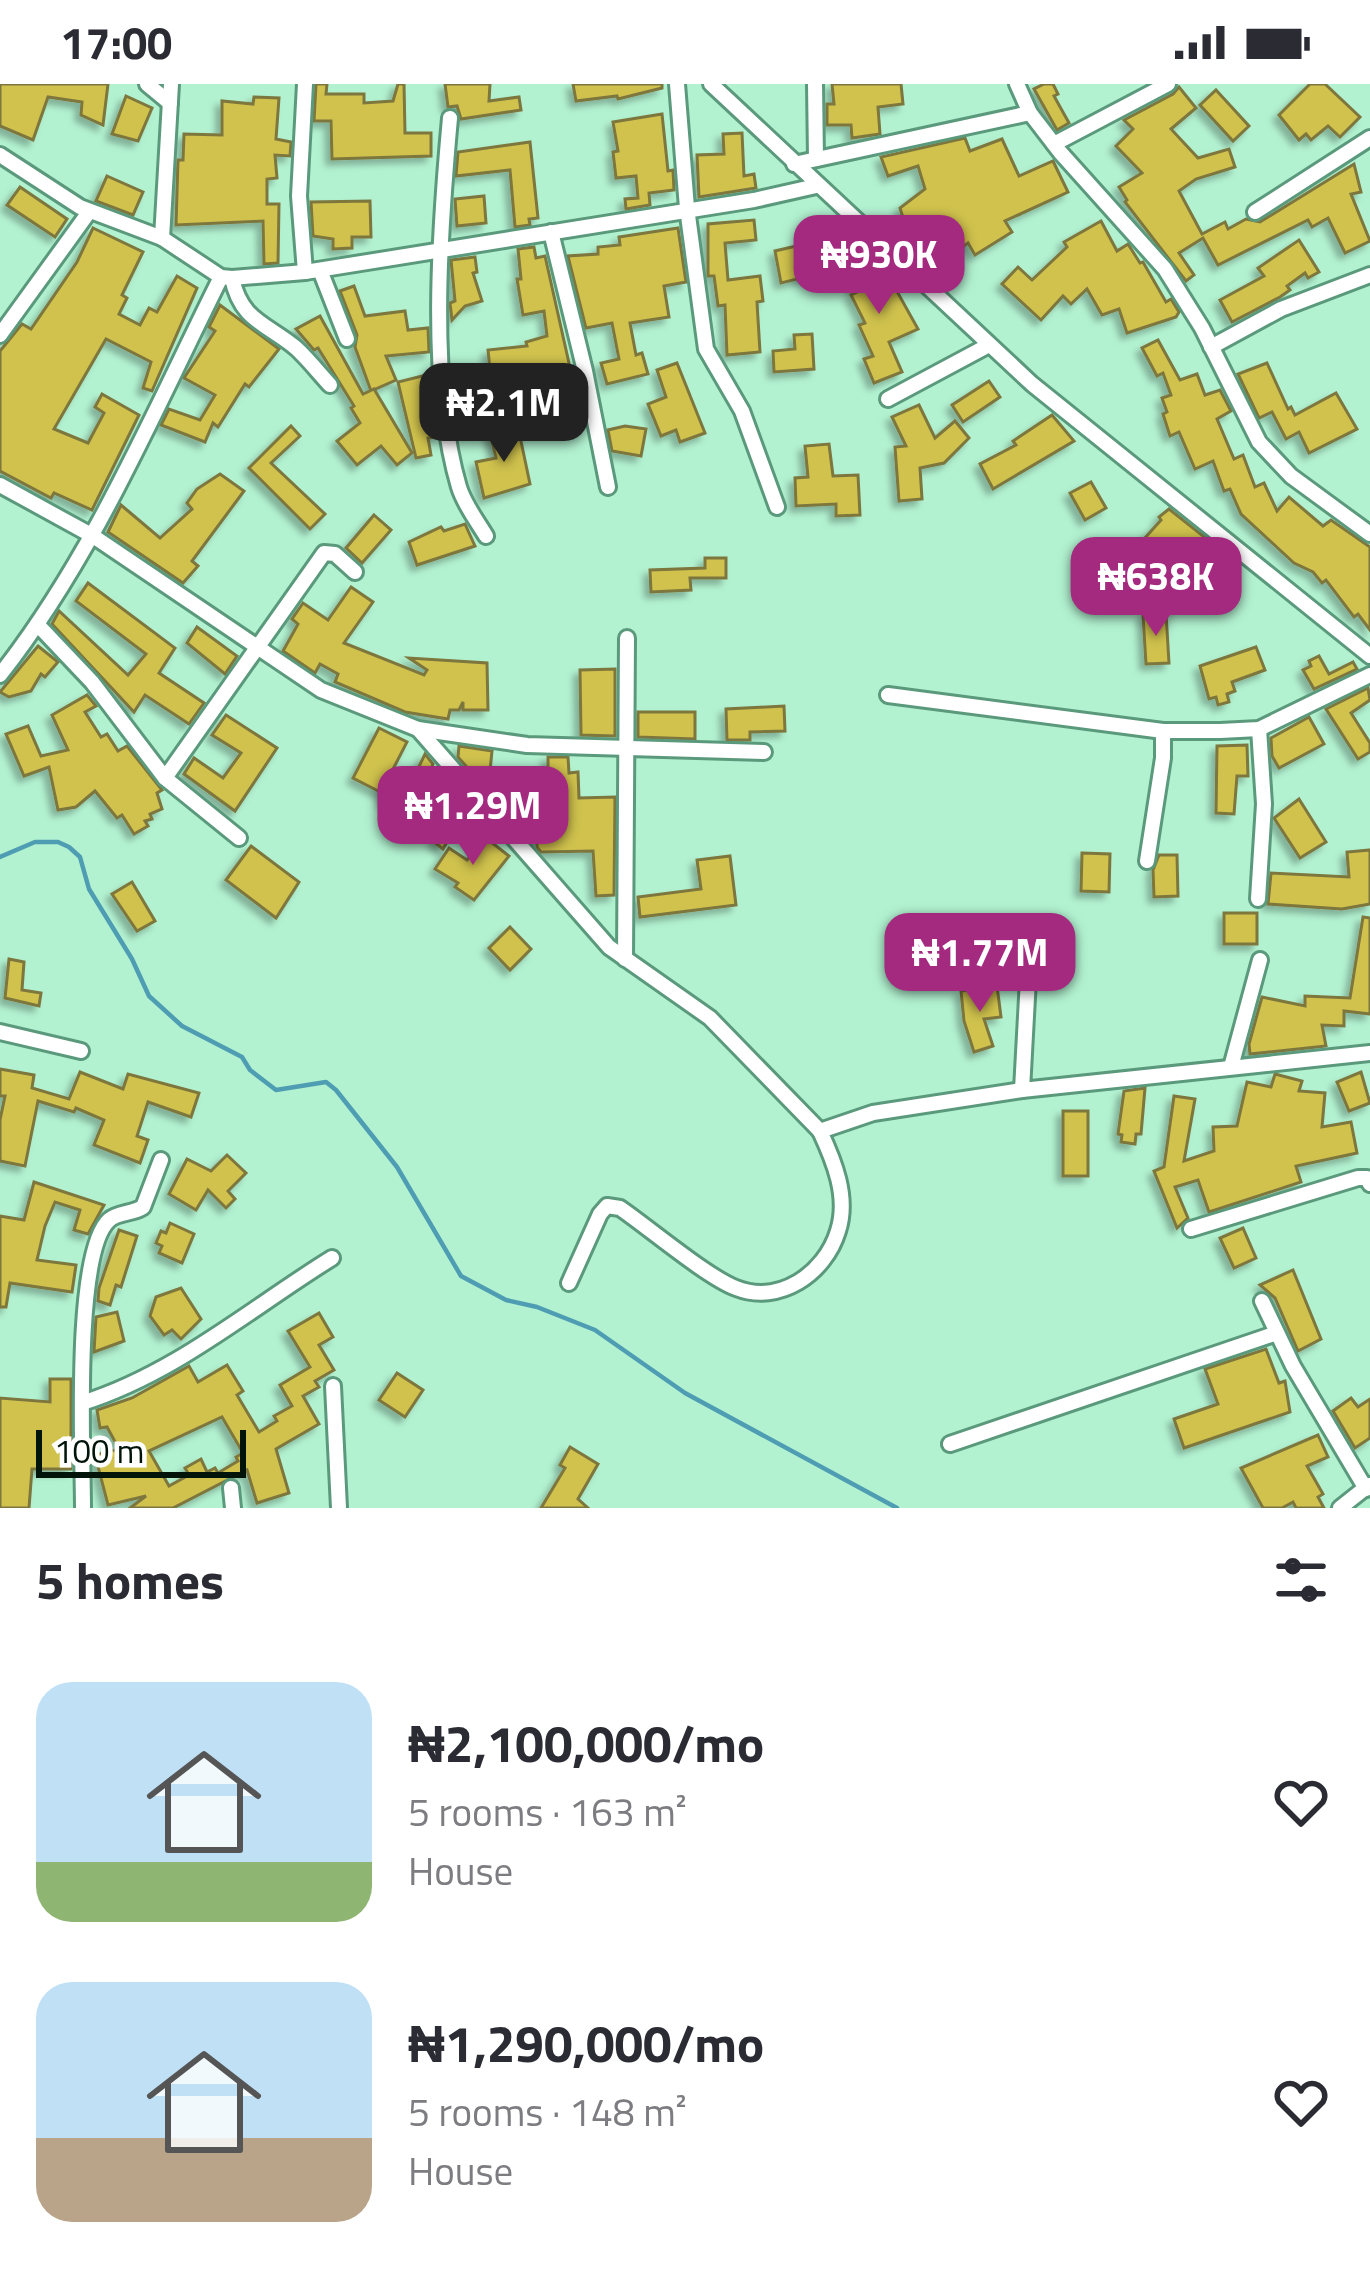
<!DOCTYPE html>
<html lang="en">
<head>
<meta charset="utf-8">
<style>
	:root { --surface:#fff; --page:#f7f7f7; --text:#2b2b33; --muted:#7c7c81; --accent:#a42a80 }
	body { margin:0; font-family:"Titillium Web",sans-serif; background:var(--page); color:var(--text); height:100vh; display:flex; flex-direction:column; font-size:45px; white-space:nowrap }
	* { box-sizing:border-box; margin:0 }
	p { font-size:39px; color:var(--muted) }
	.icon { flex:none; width:66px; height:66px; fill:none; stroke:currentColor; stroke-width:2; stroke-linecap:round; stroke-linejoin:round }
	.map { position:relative; height:1424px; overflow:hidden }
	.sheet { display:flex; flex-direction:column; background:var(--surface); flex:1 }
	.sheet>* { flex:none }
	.scale { position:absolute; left:36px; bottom:30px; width:210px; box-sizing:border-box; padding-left:12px; border:6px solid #00140a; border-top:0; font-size:33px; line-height:42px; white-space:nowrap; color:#00140a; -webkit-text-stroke:9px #fff; paint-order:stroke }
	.price { position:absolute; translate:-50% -102px; padding:0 27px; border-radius:24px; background:var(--accent); color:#fff; font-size:39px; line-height:78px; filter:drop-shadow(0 3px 6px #0008) }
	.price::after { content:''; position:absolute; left:50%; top:72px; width:36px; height:27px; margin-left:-18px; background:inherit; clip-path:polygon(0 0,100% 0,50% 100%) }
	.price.current { background:#222; color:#fff }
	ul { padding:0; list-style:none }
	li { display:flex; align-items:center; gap:36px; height:300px; padding:0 36px }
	li span { display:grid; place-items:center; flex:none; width:336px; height:240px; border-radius:36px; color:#555 }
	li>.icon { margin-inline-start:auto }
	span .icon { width:144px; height:144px; fill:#fffc; stroke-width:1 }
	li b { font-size:51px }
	h2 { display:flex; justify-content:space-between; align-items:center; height:144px; padding:0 36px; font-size:51px }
	.status { display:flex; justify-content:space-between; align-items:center; height:84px; padding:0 60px; background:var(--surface); direction:ltr }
	.status svg { height:33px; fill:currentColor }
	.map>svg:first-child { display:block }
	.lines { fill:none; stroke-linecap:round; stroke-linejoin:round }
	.stream { stroke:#4e9db3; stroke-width:4.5 }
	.building { fill:#d0c24e; stroke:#7d763d; stroke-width:3; fill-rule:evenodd; filter:url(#shadow) }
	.minor-casing { stroke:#5b997c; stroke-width:20 }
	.minor { stroke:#fff; stroke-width:14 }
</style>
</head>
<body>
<div class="status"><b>17:00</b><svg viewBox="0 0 49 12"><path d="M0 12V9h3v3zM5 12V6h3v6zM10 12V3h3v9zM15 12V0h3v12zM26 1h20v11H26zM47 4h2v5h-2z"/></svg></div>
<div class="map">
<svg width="1370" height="1424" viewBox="0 0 1370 1424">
	<defs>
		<filter id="shadow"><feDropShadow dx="-5.5" dy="5.5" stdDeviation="3" flood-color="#0004"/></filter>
	</defs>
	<rect width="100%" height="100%" fill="#b2f2d1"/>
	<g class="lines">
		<!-- stream -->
		<polyline class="stream" points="0,773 35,758 58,758 69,763 80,773 89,805 132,875 149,912 182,942 242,973 250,986 276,1006 326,998 336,1006 397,1083 461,1192 506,1216 537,1223 595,1246 685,1309 897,1424"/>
	</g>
	<!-- building -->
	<g class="building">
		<polygon points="0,0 108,0 103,41 81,31 82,18 48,13 33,56 0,42"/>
		<polygon points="316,0 327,0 326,10 364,10 364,19 393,17 398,0 404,0 405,49 431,49 431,72 332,75 331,37 314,37"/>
		<polygon points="445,0 490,0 489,17 519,13 521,26 461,35 457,22 448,23"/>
		<polygon points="573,0 662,0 662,4 618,15 617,12 576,17"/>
		<polygon points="832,0 901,0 903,20 878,23 880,50 852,54 851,41 827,41 827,20 834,20"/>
		<polygon points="1044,0 1053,0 1058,10 1054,12 1069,39 1057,46 1034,5"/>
		<polygon points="1310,0 1325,0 1360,33 1340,53 1328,42 1311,56 1306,50 1299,56 1279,31"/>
		<polygon points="1179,3 1196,24 1171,45 1198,74 1229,65 1235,83 1196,95 1179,107 1202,150 1225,138 1228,145 1246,135 1260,138 1354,80 1361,108 1351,110 1370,157 1345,169 1328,134 1312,143 1308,136 1218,181 1203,154 1179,169 1194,191 1186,197 1125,118 1127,116 1119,103 1142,89 1116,62 1133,45 1124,36 1173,10"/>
		<polygon points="1216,6 1249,42 1233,57 1200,21"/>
		<polygon points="126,12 152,24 138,57 112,50"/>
		<polygon points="254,13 279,14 276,55 291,58 290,72 275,71 277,94 267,95 267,120 279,120 278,179 264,180 263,137 176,141 178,76 183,76 184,50 222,51 222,17 253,20"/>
		<polygon points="662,30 668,87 673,86 674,106 649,109 650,121 626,125 625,115 638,114 636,92 616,94 613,68 618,67 613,38"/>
		<polygon points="742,49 744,92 754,90 756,104 699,113 697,71 724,70 723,50"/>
		<polygon points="965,54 970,67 1002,55 1019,92 1053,77 1068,108 1005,137 1012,148 975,171 968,159 939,180 904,137 900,124 925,105 918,82 888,92 881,73"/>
		<polygon points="530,58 538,134 529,135 530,141 515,143 510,86 456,92 458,68"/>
		<polygon points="107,92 143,108 133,131 96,117"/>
		<polygon points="20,103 67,135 55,153 7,121"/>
		<polygon points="484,112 486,139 457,142 455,115"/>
		<polygon points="370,117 371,153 352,153 352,164 333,165 333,155 313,152 311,118"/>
		<polygon points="754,136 756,156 725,159 728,196 760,192 763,217 757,218 760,268 727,271 725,221 718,222 714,192 708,192 708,140"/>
		<polygon points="1101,137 1117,167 1128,160 1140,179 1143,178 1166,218 1171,215 1179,228 1176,233 1127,249 1119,225 1102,231 1087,205 1071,220 1063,212 1041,236 1002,200 1018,183 1032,196 1067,163 1064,158"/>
		<polygon points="93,144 143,168 122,211 127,214 119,230 140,241 149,224 157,228 177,192 197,204 152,307 143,304 151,278 106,255 54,345 88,359 104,329 95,323 102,310 139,331 92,426 54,409 51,414 0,387 0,267 22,240 31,245 77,178"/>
		<polygon points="678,144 686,198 664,202 669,233 630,239 636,271 642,269 648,290 607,300 601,279 619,275 612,239 586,244 568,172 598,170 598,163 620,161 619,153"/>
		<polygon points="822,156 830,187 781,199 775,167"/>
		<polygon points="1299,156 1319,188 1308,194 1305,189 1287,202 1290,206 1280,213 1232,238 1220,216 1264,192 1258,184"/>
		<polygon points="534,163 536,174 545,172 575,306 529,317 521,283 490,286 488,266 527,262 526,258 547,252 544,227 523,231 517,195 521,195 518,165"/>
		<polygon points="868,170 881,197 889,193 918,245 889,258 902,288 874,299 864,275 873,272 859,241 865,239 851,211 857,208 844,182"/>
		<polygon points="475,173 477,188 473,189 482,217 465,222 452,236 450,219 455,217 451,176"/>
		<polygon points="354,202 365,232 405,227 408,246 428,244 429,268 386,272 396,296 371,307 355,263 357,251 340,207"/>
		<polygon points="220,221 279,265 249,303 245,300 218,343 213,339 205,358 161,341 169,325 200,336 215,311 184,294 215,247 209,243"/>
		<polygon points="320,232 363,310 374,305 412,369 397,381 381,362 357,381 337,357 360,339 351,324 354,322 318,264 314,266 296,245"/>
		<polygon points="812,250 814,285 774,288 773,267 795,265 794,251"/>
		<polygon points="1158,256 1180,296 1197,290 1205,311 1220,306 1231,327 1217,335 1234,375 1243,371 1255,403 1264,399 1277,427 1289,413 1323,442 1331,436 1370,463 1370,546 1358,530 1354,533 1326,496 1322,499 1313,488 1294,479 1241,430 1230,405 1224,407 1213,377 1195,385 1179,348 1170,352 1163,330 1167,328 1162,314 1171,311 1163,289 1157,292 1142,264"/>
		<polygon points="677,279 705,349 680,358 676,346 661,352 648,320 666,313 657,286"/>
		<polygon points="1267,279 1288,325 1291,323 1295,331 1336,309 1357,345 1309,369 1299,348 1286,355 1272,328 1259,334 1238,290"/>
		<polygon points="422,292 432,321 437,353 428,354 431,371 416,374 398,298"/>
		<polygon points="989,297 1000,313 963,338 952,321"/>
		<polygon points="919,321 935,354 955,337 969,354 944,379 920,384 922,415 899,417 895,363 906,362 892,333"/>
		<polygon points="1052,331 1074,357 993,405 980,380 1016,361 1013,357"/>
		<polygon points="291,342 300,352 271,379 325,430 310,445 249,384"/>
		<polygon points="625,342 646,345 641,372 612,367 608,346"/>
		<polygon points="518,343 530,400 484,414 476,378 496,374 490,349"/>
		<polygon points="829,360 833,392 858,391 860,431 836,432 836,420 796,422 795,394 808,393 805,362"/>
		<polygon points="220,390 244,407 192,477 198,482 183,499 108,448 121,421 160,454 192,425 187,419 197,405"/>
		<polygon points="1091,398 1106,424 1085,436 1070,409"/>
		<polygon points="1169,425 1217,463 1228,506 1176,521 1167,490 1153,494 1147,472 1154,469 1143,456 1161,436 1159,433"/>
		<polygon points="374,431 391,446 362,479 346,464"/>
		<polygon points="465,440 475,462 417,481 409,458 441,443 444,447"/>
		<polygon points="705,474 726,474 726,494 690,494 691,506 651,508 650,486 705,484"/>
		<polygon points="88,499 175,564 159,589 204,619 189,640 145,611 134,628 52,540 59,527 128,591 146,570 76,517"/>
		<polygon points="351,503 373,518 344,559 424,591 427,586 409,574 487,579 488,626 463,626 463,618 459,626 450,626 448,635 405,628 335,598 338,590 320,580 315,589 283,567 298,540 292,535 303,519 328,536"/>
		<polygon points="1166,529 1169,579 1146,580 1143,531"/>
		<polygon points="197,543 237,572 225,590 187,559"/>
		<polygon points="38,562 58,578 45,593 41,590 31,607 9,613 0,608"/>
		<polygon points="1256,563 1265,586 1232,598 1235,607 1227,610 1229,618 1218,621 1216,613 1209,615 1200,582"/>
		<polygon points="1319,572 1329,590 1353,578 1357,585 1314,605 1303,586 1311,582 1309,577"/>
		<polygon points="615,585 615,652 581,651 580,586"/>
		<polygon points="1368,604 1370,616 1351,629 1370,659 1370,668 1358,675 1326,625"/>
		<polygon points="87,611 96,622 85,628 101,653 107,650 118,667 127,662 162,706 157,709 162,725 150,730 152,735 145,737 148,742 134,750 122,731 117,734 95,707 76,723 58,726 49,683 24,692 6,650 28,642 41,672 68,666 52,631"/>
		<polygon points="784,622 785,647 750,648 750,656 727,656 726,625"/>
		<polygon points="638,628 695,628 695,655 638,653"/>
		<polygon points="226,631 277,664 235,727 184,690 194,674 223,694 241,669 212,651"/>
		<polygon points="1309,633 1324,660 1279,684 1272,672 1271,654"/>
		<polygon points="379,644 407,658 391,689 411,699 425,670 433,680 422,704 467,722 483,738 476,747 461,734 443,765 434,758 441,745 413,735 415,731 383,716 386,711 353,694"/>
		<polygon points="1247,661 1248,692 1237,692 1234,730 1216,729 1217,662"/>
		<polygon points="459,662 492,667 488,707 458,673"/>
		<polygon points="548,673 568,673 569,689 578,688 579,714 615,713 614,811 596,812 593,767 541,768 537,763 536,734 513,735 513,716 539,715 539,692 548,692"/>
		<polygon points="1299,715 1326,758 1300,774 1274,734"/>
		<polygon points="486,754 509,772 474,816 455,803 458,799 435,785 449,764 467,776"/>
		<polygon points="251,762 299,798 276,834 226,796"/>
		<polygon points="1370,766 1370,820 1342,825 1268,820 1271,789 1349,793 1347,768"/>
		<polygon points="1082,769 1110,770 1109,808 1081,807"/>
		<polygon points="1159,771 1177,771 1178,812 1154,813 1153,786"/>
		<polygon points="730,772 736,821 640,833 638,813 701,805 697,776"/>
		<polygon points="132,798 155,837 137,847 112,810"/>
		<rect x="1224" y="829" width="33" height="31"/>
		<polygon points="1363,833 1370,834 1370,930 1344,927 1344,942 1322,941 1326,962 1250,970 1249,960 1262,913 1305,922 1305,912 1350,914"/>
		<polygon points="510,843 531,865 510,886 489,864"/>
		<polygon points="9,875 24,878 22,906 41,909 39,922 5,914"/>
		<polygon points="997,902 1001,933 984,935 993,962 974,968 964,937 961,907"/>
		<polygon points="0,985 34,991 32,1004 69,1015 80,988 123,1005 128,990 199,1009 191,1033 148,1018 137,1052 148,1056 140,1079 94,1061 104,1036 76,1024 74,1028 38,1017 25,1082 0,1077 0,1036 5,1012 0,1012"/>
		<polygon points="1361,988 1370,1019 1349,1027 1337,998"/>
		<polygon points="1275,990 1302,997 1299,1007 1325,1009 1322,1043 1351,1038 1357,1069 1296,1082 1301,1098 1209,1128 1198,1096 1175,1103 1188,1134 1177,1144 1154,1087 1164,1083 1174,1012 1195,1015 1184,1077 1214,1067 1213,1043 1237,1042 1247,998 1271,1003"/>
		<polygon points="1145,1004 1141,1050 1136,1050 1135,1060 1121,1058 1122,1051 1118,1050 1124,1007"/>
		<rect x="1063" y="1027" width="25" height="65"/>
		<polygon points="227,1071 246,1089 228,1107 235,1115 226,1124 208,1106 196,1126 169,1110 187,1075 211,1087"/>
		<polygon points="34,1098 104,1121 88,1150 74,1146 80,1126 55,1118 45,1142 37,1176 76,1181 72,1208 10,1199 6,1223 0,1223 0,1132 24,1136"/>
		<polygon points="170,1139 194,1150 182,1179 159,1169 162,1162 156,1159 161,1147 166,1149"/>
		<polygon points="1243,1144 1256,1174 1234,1184 1220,1154"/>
		<polygon points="119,1146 137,1152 121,1203 116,1201 110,1221 98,1217 99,1204"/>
		<polygon points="1293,1186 1321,1255 1298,1267 1275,1214 1260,1201"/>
		<polygon points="181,1204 201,1235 181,1255 172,1246 164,1251 150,1232 156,1213"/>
		<polygon points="117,1228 124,1257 94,1268 96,1233"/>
		<path d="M 319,1229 L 333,1253 L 319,1261 L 334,1286 L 315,1297 L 319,1303 L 303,1312 L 319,1340 L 276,1365 L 289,1409 L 257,1419 L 247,1386 L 173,1424 L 130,1424 L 146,1412 L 108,1421 L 95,1371 L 119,1365 L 107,1343 L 100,1344 L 97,1326 L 132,1314 L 189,1282 L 198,1298 L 227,1281 L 243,1307 L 237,1311 L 259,1348 L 277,1337 L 274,1332 L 292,1322 L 280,1301 L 310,1283 L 288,1247 ZM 222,1333 L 243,1369 L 236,1373 L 238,1377 L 218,1389 L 215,1384 L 207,1388 L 201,1375 L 185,1384 L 189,1391 L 169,1402 L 149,1367 Z"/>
		<polygon points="1266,1265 1279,1299 1285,1297 1290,1328 1184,1364 1174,1335 1218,1320 1205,1285"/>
		<polygon points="397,1289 423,1306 405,1333 379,1316"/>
		<polygon points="50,1295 71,1295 71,1385 32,1385 29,1424 0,1424 0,1314 50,1318"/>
		<polygon points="1351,1314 1358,1323 1370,1315 1370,1354 1355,1364 1333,1327"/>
		<polygon points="1318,1351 1328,1373 1307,1382 1323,1410 1318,1413 1324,1424 1296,1424 1293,1418 1282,1424 1263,1424 1241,1384"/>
		<polygon points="570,1363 598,1380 578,1415 588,1424 541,1424 565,1384 560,1381"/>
	</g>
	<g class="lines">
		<defs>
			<g id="minor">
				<polyline points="147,0 170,19"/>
				<polyline points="305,0 299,112 305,188"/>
				<polyline points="677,0 687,124 706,265 742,327 777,423"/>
				<polyline points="711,0 1032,300 1370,572"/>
				<polyline points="815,0 816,75"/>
				<polyline points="1017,0 1030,29 1060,68 1165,185 1202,244 1259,358 1291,392 1370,450"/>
				<path d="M 450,34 C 440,143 428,299 459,403 C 464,420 477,437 486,452"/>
				<polyline points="1054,60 1168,0"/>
				<polyline points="0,71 80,123 162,154 221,193 232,194 305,188 754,116 816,102"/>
				<polyline points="794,80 1030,29"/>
				<polyline points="1255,128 1370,54"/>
				<polyline points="551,148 585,287 608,403"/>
				<polyline points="162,154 171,0"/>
				<polyline points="320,186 347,255"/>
				<path d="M 232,194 C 241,237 266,239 296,264 C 308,275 319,289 330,301"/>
				<polyline points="0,251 89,128"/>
				<polyline points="1211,263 1281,225 1370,191"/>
				<polyline points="888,315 989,261"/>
				<polyline points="447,348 590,314"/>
				<polyline points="0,401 93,452 321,606 418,645 527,661 764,668"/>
				<polyline points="38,541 92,598 165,694 239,754"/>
				<path d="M 0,591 C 94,471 153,329 221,193"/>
				<polyline points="888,611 1163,647 1220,647 1259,645 1370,591"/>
				<polyline points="418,645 609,863 710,934 820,1047"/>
				<polyline points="165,694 324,469 335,470 355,488"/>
				<polyline points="1147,777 1163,674 1163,647"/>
				<polyline points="1258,815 1264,720 1259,645"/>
				<polyline points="1030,858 1022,1006 1370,969"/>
				<polyline points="625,875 627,554"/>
				<polyline points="0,948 81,967"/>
				<polyline points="1231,983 1260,876"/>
				<polyline points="1191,1145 1358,1094 1367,1094 1370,1100"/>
				<path d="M 569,1199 L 600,1130 L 607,1122 L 620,1124 C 649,1144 707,1193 736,1204 C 779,1221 825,1190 838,1147 C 849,1113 834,1077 820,1047 L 873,1029 L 1022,1006"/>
				<polyline points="1262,1217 1293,1282 1366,1405"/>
				<polyline points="333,1302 339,1424"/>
				<path d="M 82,1319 C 175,1290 251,1224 332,1174"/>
				<polyline points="950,1360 1277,1249"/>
				<polyline points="231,1404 233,1424"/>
				<path d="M 83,1424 C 83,1372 73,1169 109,1136 C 118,1128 132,1130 143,1123 L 161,1076"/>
				<polyline points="1340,1424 1369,1401"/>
			</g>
		</defs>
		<!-- minor casing -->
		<use href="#minor" class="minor-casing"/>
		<!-- minor -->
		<use href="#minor" class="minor"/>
	</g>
</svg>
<div class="scale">100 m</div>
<b class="price" style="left:879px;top:233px">₦930K</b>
<b class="price current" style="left:504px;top:381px">₦2.1M</b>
<b class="price" style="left:1156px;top:555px">₦638K</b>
<b class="price" style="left:473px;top:784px">₦1.29M</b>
<b class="price" style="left:980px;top:931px">₦1.77M</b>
</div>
<section class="sheet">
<h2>5 homes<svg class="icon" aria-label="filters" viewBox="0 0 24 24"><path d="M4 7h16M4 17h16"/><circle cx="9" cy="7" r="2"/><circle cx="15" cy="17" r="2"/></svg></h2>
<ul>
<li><span style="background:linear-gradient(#bfe0f5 75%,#8fb573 0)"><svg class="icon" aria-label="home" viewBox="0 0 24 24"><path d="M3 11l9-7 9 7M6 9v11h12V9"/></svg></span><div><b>₦2,100,000/mo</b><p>5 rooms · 163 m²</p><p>House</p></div><svg class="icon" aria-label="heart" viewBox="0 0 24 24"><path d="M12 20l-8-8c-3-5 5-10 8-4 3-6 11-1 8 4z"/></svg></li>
<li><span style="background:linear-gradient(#bfe0f5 65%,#b9a48a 0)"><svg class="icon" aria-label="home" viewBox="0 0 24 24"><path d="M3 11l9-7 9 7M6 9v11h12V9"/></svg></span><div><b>₦1,290,000/mo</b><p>5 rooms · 148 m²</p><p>House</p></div><svg class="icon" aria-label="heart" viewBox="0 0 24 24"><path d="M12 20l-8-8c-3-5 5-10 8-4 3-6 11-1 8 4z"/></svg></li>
</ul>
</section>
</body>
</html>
